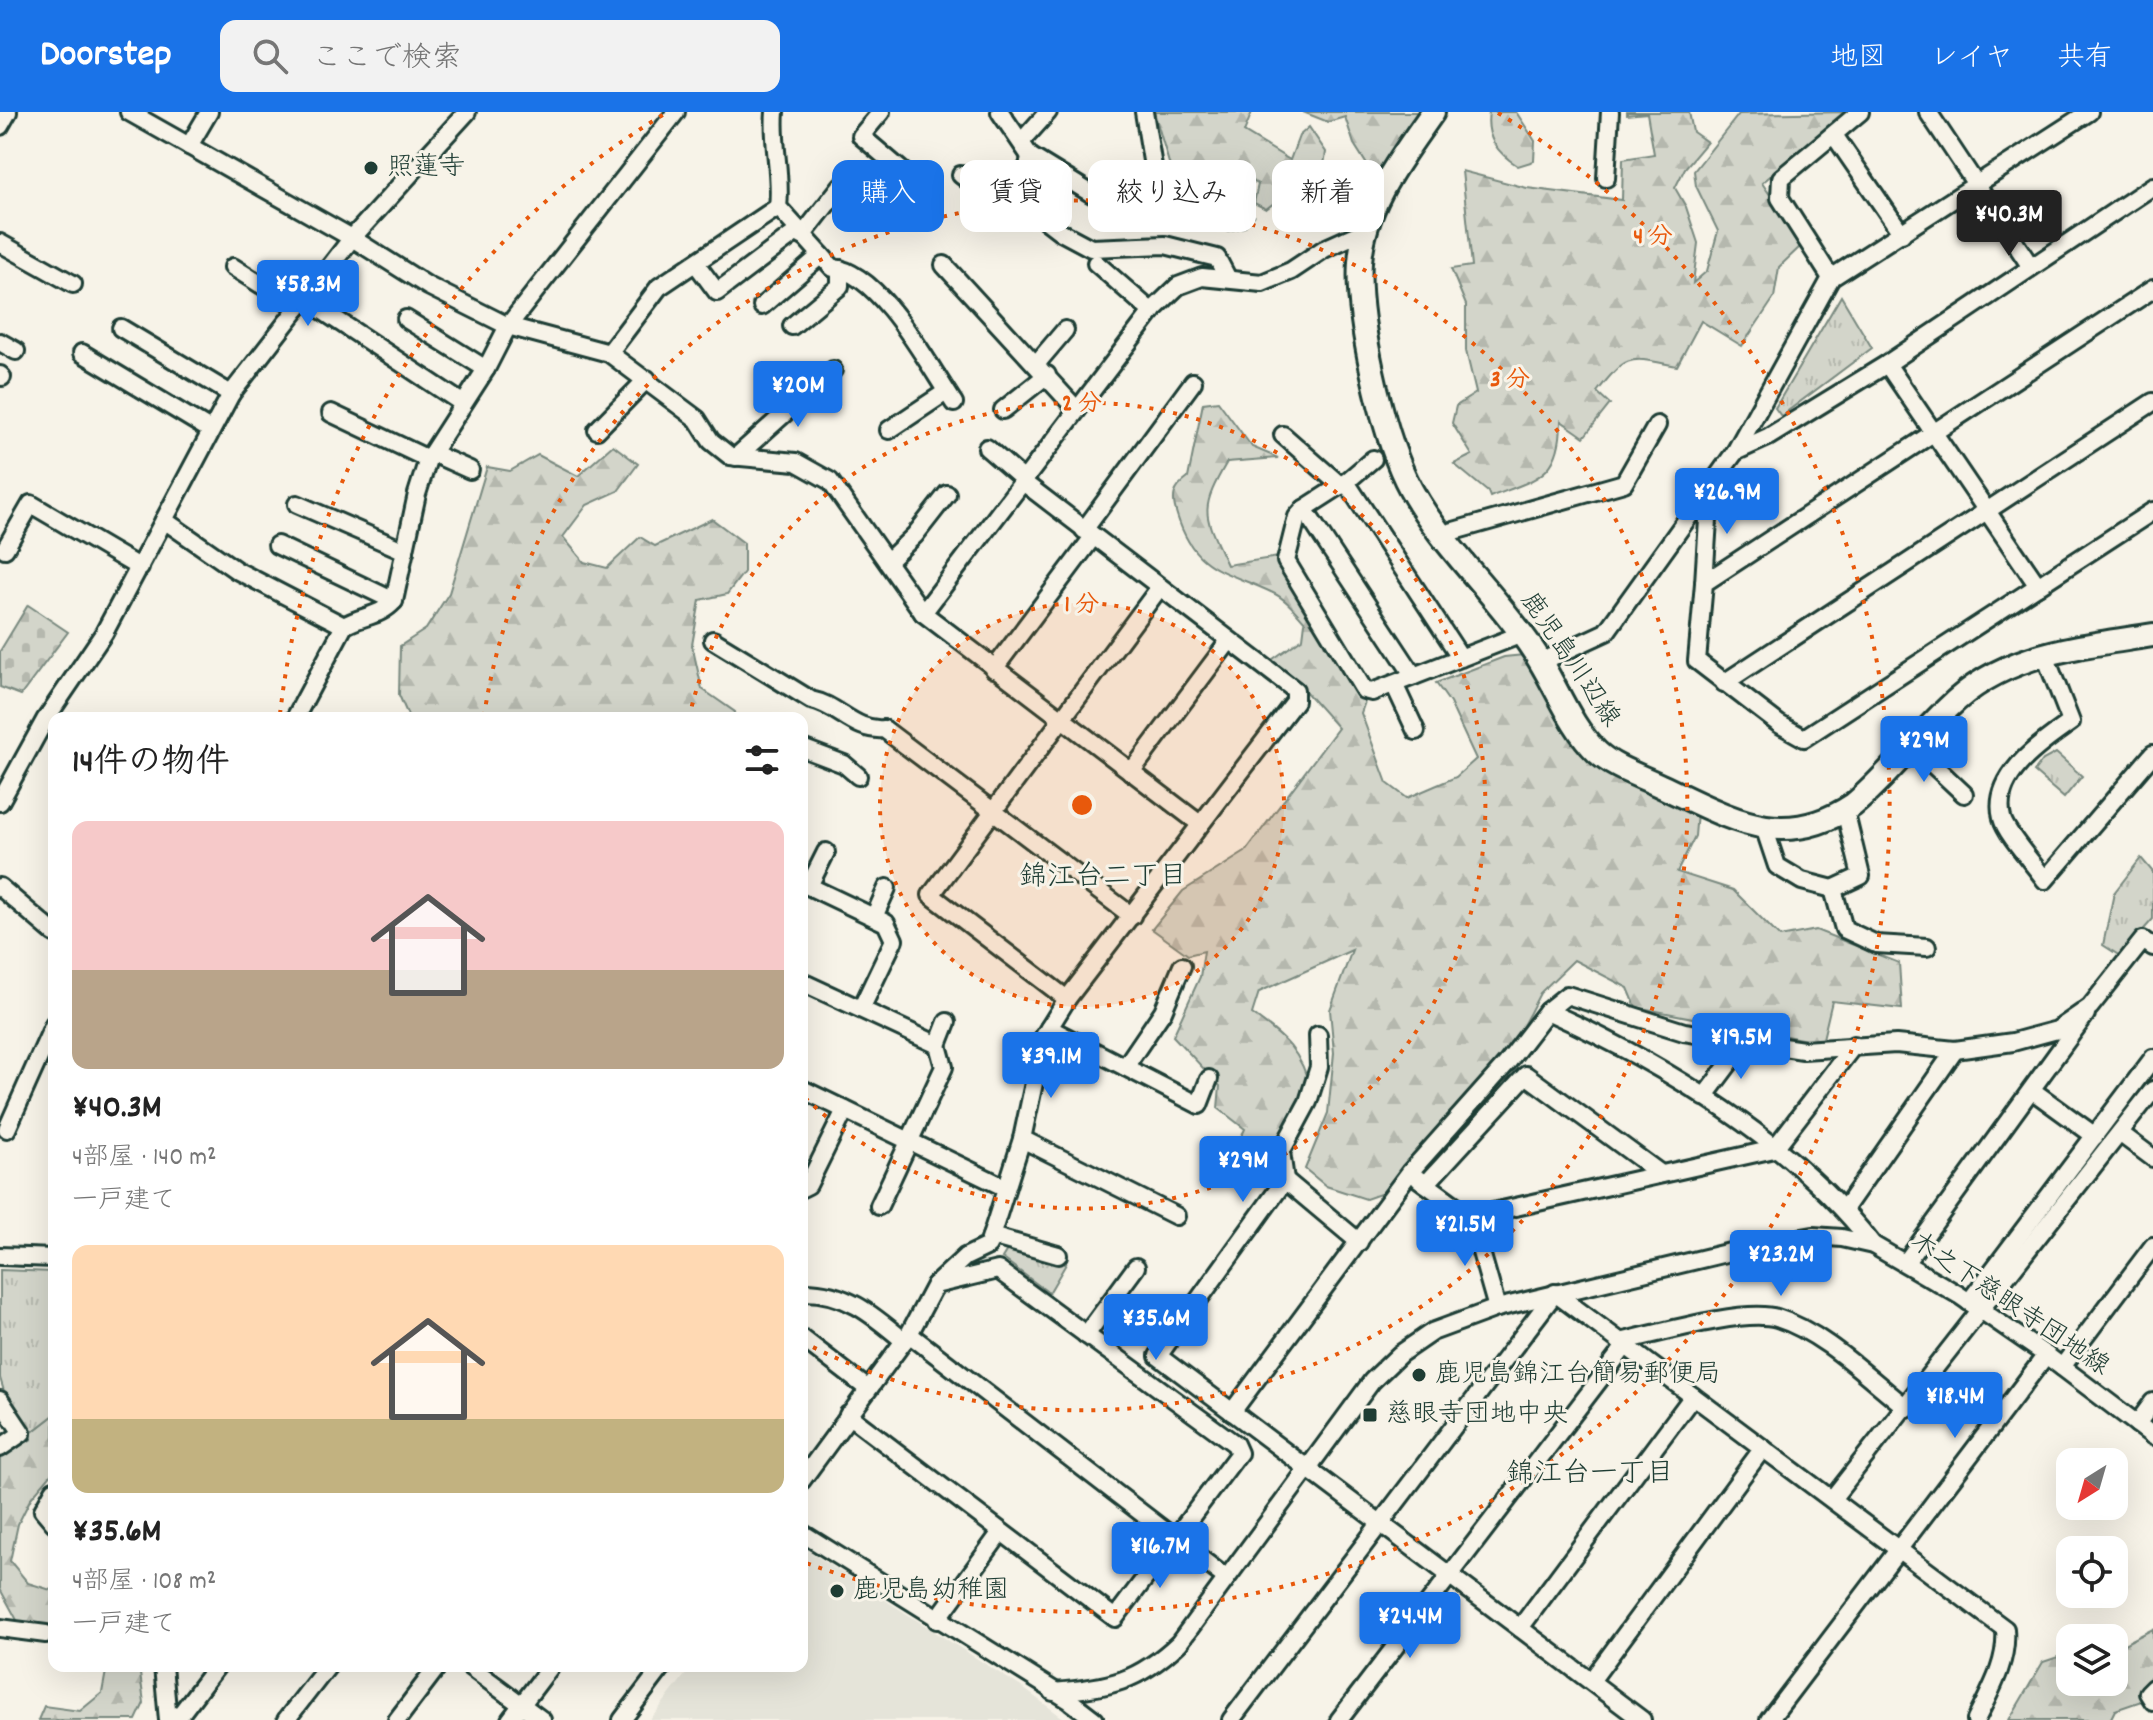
<!DOCTYPE html>
<html lang="ja">
<head>
<meta charset="utf-8">
<style>
	:root { --surface:#fff; --page:#f2f2f2; --text:#222; --muted:#767676; --accent:#1a73e8 }
	body { margin:0; font-family:Dekko,"Klee One",sans-serif; background:var(--page); color:var(--text); height:100vh; display:flex; flex-direction:column; font-size:30px; white-space:nowrap }
	* { box-sizing:border-box; margin:0 }
	p { font-size:26px; color:var(--muted) }
	.icon { flex:none; width:44px; height:44px; fill:none; stroke:currentColor; stroke-width:2; stroke-linecap:round; stroke-linejoin:round }
	.map { position:relative; flex:1; overflow:hidden }
	.details { position:absolute; left:48px; top:600px; width:760px; height:960px; display:flex; flex-direction:column; background:var(--surface); border-radius:16px; box-shadow:0 8px 32px #0002 }
	.details>* { flex:none }
	.banner { position:absolute; left:832px; top:48px; width:760px; height:72px; display:flex; gap:16px }
	.needle { width:52px; rotate:217deg }
	.tools { position:absolute; left:2056px; top:1336px; display:grid; gap:16px }
	.tools a { display:grid; place-items:center; width:72px; height:72px; border-radius:16px; background:var(--surface); box-shadow:0 8px 32px #0002; font-size:40px }
	.price { position:absolute; translate:-50% -68px; padding:0 18px; border-radius:8px; background:var(--accent); color:#fff; font-size:26px; line-height:52px; filter:drop-shadow(0 2px 4px #0008) }
	.price::after { content:''; position:absolute; left:50%; top:48px; width:24px; height:18px; margin-left:-12px; background:inherit; clip-path:polygon(0 0,100% 0,50% 100%) }
	.price.on { background:#222; color:#fff }
	ul { padding:0; list-style:none }
	li { display:grid; align-content:center; gap:16px; height:424px; padding:0 24px }
	li span { display:grid; place-items:center; height:248px; border-radius:16px; color:#555 }
	li>.icon { margin-inline-start:auto }
	span .icon { width:144px; height:144px; fill:#fffc; stroke-width:1 }
	li b { font-size:34px }
	h2 { display:flex; justify-content:space-between; align-items:center; height:96px; padding:0 24px; font-size:34px }
	.pill { padding:0 28px; border-radius:16px; background:var(--surface); box-shadow:0 8px 32px #0002; font-size:28px; line-height:72px }
	.pill.on { background:var(--accent); color:#fff }
	header { display:flex; align-items:center; gap:48px; box-sizing:border-box; height:112px; padding:0 40px; background:var(--accent); color:#fff }
	header strong { font-size:38px }
	nav { display:flex; gap:44px; margin-inline-start:auto; font-size:28px }
	.search { width:560px; height:72px; background:var(--page); display:flex; align-items:center; gap:20px; box-sizing:border-box; padding:0 28px; border-radius:16px; color:var(--muted); font-size:30px }
	.map>svg:first-child { display:block }
	.built { fill:#e5e4d9 }
	.forest { fill:url(#forest-firs); stroke:#79897f; stroke-width:2 }
	.cemetery { fill:url(#cemetery-stones); stroke:#79897f; stroke-width:2 }
	.park { fill:url(#park-tufts); stroke:#79897f; stroke-width:2 }
	.lines { fill:none; stroke-linecap:round; stroke-linejoin:round }
	.minor-casing { stroke:#1f3d34; stroke-width:22 }
	.major-casing { stroke:#1f3d34; stroke-width:28 }
	.minor { stroke:#f7f3e8; stroke-width:16 }
	.major { stroke:#f7f3e8; stroke-width:22 }
	.ring { fill:none; stroke:#e8590c; stroke-width:4; stroke-dasharray:4 8 }
	.poi-dot { fill:#1f3d34; stroke:#f7f3e8; stroke-width:3 }
	.labels { text-anchor:middle; dominant-baseline:central; stroke-width:6; stroke-linejoin:round; paint-order:stroke }
	.poi-label { font-size:26px; fill:#1f3d34; stroke:#f7f3e8; text-anchor:start }
	.street-label { font-size:26px; fill:#1f3d34; stroke:#f7f3e8 }
	.neighbourhood-label { font-size:28px; fill:#1f3d34; stroke:#f7f3e8 }
	.centre { fill:#e8590c; stroke:#f7f3e8; stroke-width:4 }
	.ring-label { font-size:24px; text-anchor:middle; font-weight:bold; fill:#e8590c; stroke:#f7f3e8; stroke-width:6; stroke-linejoin:round; paint-order:stroke }
</style>
</head>
<body>
<header>
<strong>Doorstep</strong>
<div class="search"><svg class="icon" aria-label="search" viewBox="0 0 24 24"><circle cx="10" cy="10" r="6"/><path d="M15 15l6 6"/></svg>ここで検索</div>
<nav><a>地図</a><a>レイヤ</a><a>共有</a></nav>
</header>
<div class="map">
<svg width="2153" height="1608" viewBox="0 0 2153 1608">
	<defs>
		<pattern id="forest-firs" width="22" height="20" patternUnits="userSpaceOnUse" patternTransform="scale(2)"><rect width="22" height="20" fill="#d3d5ca"/><path d="M5 1l3.5 6h-7zM16 11l3.5 6h-7z" fill="#b5b8ae"/></pattern>
		<pattern id="cemetery-stones" width="16" height="16" patternUnits="userSpaceOnUse" patternTransform="scale(2)"><rect width="16" height="16" fill="#d3d5ca"/><path d="M2 7V4a2 2 0 0 1 4 0v3zM10 15v-3a2 2 0 0 1 4 0v3z" fill="#b5b8ae"/></pattern>
		<pattern id="park-tufts" width="24" height="20" patternUnits="userSpaceOnUse" patternTransform="scale(2)"><rect width="24" height="20" fill="#d3d5ca"/><path d="M3 7l-1-3M5 7V3M7 7l1-3M15 17l-1-3M17 17v-4M19 17l1-3" fill="none" stroke="#b5b8ae"/></pattern>
	</defs>
	<rect width="100%" height="100%" fill="#f7f3e8"/>
	<filter id="ink" filterUnits="userSpaceOnUse"><feTurbulence type="fractalNoise" baseFrequency=".0125" numOctaves="2"/><feDisplacementMap in="SourceGraphic" scale="16" xChannelSelector="R" yChannelSelector="G"/><feConvolveMatrix kernelMatrix="1 2 1 2 8 2 1 2 1" color-interpolation-filters="sRGB"/></filter>
	<g filter="url(#ink)">
		<!-- built -->
		<polygon class="built" points="802,1435 1023,1576 1066,1608 650,1608 692,1554 802,1554"/>
		<!-- forest -->
		<g class="forest">
			<polygon points="1154,0 1252,0 1244,20 1290,48 1299,24 1309,15 1326,40 1324,53 1266,97 1254,91 1258,72 1231,58 1213,84 1230,97 1254,104 1244,115 1228,119 1200,104 1176,75"/>
			<polygon points="1303,0 1421,0 1376,67 1354,32 1345,5 1328,10"/>
			<path d="M 1489,0 L 1516,0 L 1535,29 L 1534,49 L 1518,54 C 1497,41 1485,25 1489,0 Z"/>
			<path d="M 1627,0 L 1689,0 L 1693,20 L 1707,30 L 1685,56 L 1675,76 L 1686,95 L 1698,131 L 1693,171 L 1707,159 L 1718,119 L 1696,74 L 1694,59 L 1739,2 L 1847,0 L 1762,71 L 1803,132 L 1779,155 L 1774,186 L 1742,234 L 1701,209 L 1677,254 C 1630,245 1628,240 1597,280 L 1610,292 L 1584,325 L 1561,309 C 1561,366 1535,367 1490,385 L 1488,380 L 1454,352 L 1472,343 L 1452,311 L 1456,294 L 1476,281 L 1466,239 L 1466,193 L 1451,157 L 1472,154 L 1462,59 L 1527,76 L 1622,88 L 1623,47 L 1654,42 L 1647,1 L 1627,3 Z"/>
			<path d="M 1218,289 L 1252,335 L 1278,346 L 1227,350 C 1198,400 1204,402 1227,453 L 1278,445 L 1314,507 L 1367,584 L 1361,601 L 1387,671 L 1407,686 L 1456,665 L 1476,647 L 1450,591 L 1436,571 L 1504,545 L 1524,543 L 1541,569 L 1567,622 L 1628,672 L 1697,700 L 1695,724 L 1677,760 L 1733,778 L 1780,825 L 1816,818 L 1899,851 L 1902,897 L 1832,889 L 1822,931 L 1636,895 L 1628,876 L 1574,848 L 1540,881 L 1510,939 L 1443,1008 L 1386,1080 L 1366,1087 L 1326,1074 L 1305,1057 L 1328,1001 L 1334,941 L 1330,898 L 1352,838 L 1259,880 L 1252,902 C 1285,926 1302,939 1311,980 L 1277,1036 L 1282,1068 L 1258,1050 L 1231,1065 L 1237,1033 L 1245,1017 L 1218,996 L 1220,974 L 1173,924 L 1200,865 L 1204,839 L 1188,843 L 1152,817 L 1183,779 L 1245,740 L 1338,616 L 1289,561 L 1263,554 L 1303,526 L 1305,510 C 1296,500 1285,486 1273,481 C 1226,458 1195,461 1177,403 C 1171,385 1173,377 1188,366 L 1203,291 Z"/>
			<polygon points="613,333 638,352 618,379 587,393 563,425 584,450 607,456 640,425 655,434 712,407 744,431 744,460 727,482 700,488 692,533 702,577 735,600 733,606 409,606 399,583 400,534 426,517 449,481 487,355 510,359 538,343 578,364"/>
			<polygon points="54,1303 54,1359 31,1386 18,1412 10,1449 28,1471 54,1479 54,1519 18,1510 0,1477 0,1345 32,1327 32,1320"/>
			<polygon points="2153,1517 2153,1585 2115,1598 2110,1608 2009,1608 2043,1550 2070,1541 2070,1570 2114,1570 2114,1537"/>
			<polygon points="107,1554 139,1554 144,1591 136,1608 38,1608 44,1594 80,1599 102,1581"/>
		</g>
		<!-- cemetery -->
		<polygon class="cemetery" points="28,493 68,520 21,583 0,575 0,539"/>
		<!-- park -->
		<g class="park">
			<polygon points="1841,184 1872,236 1781,304 1775,296"/>
			<polygon points="2056,641 2082,664 2064,686 2034,660 2043,648"/>
			<polygon points="2141,746 2153,760 2153,807 2120,844 2103,833 2114,781"/>
			<polygon points="1007,1138 1066,1152 1049,1181 1002,1146"/>
			<polygon points="0,1158 54,1160 54,1303 32,1320 7,1289 0,1266"/>
		</g>
		<g class="lines">
			<defs>
				<g id="minor">
					<polyline points="129,0 352,126 428,174 508,214 609,241 697,307 711,329 730,344 796,350 830,369 923,501 1200,712"/>
					<path d="M 775,0 C 772,32 782,63 778,95 L 833,156 C 880,160 929,254 954,291"/>
					<polyline points="881,0 861,24 908,64"/>
					<polyline points="1000,0 1030,44 1092,82 1114,85 1155,67 1144,0"/>
					<polyline points="1928,0 2031,155"/>
					<polyline points="0,14 8,0"/>
					<polyline points="1834,23 1902,122"/>
					<polyline points="1022,29 1048,0"/>
					<polyline points="189,34 209,0"/>
					<polyline points="1030,44 1026,67 1035,100 1061,120 1091,136 1165,133 1217,146 1228,167"/>
					<polyline points="961,63 996,90 1028,55"/>
					<polyline points="1606,66 1610,0"/>
					<polyline points="802,124 841,74"/>
					<polyline points="0,131 73,172"/>
					<polyline points="1096,151 1152,200"/>
					<polyline points="697,153 717,180 798,119"/>
					<polyline points="944,153 1077,298"/>
					<polyline points="233,155 298,196"/>
					<polyline points="1831,166 1780,86 1781,66 1860,0"/>
					<polyline points="2153,177 1704,471 1697,549 1779,612 1804,626 2153,399"/>
					<polyline points="305,187 462,291"/>
					<polyline points="762,194 821,143"/>
					<polyline points="406,207 486,257"/>
					<polyline points="792,214 840,174 840,157"/>
					<polyline points="121,216 231,282"/>
					<polyline points="0,230 16,239"/>
					<polyline points="82,241 210,318"/>
					<polyline points="609,241 659,175 778,95"/>
					<polyline points="1037,251 1065,218"/>
					<polyline points="1887,252 2038,474"/>
					<polyline points="0,263 2,265"/>
					<polyline points="1003,298 1047,263"/>
					<polyline points="331,301 428,347"/>
					<polyline points="597,318 647,267"/>
					<polyline points="889,318 946,280"/>
					<polyline points="1283,323 1341,374"/>
					<polyline points="987,336 1024,368"/>
					<polyline points="1735,340 1768,325 1887,252 2153,74"/>
					<polyline points="432,341 470,358"/>
					<polyline points="736,345 833,258"/>
					<polyline points="1346,370 1373,347"/>
					<polyline points="297,392 405,439"/>
					<polyline points="1304,397 1297,405 1286,449 1364,578 1372,580 1414,564"/>
					<polyline points="164,408 236,458 344,514"/>
					<polyline points="1084,418 1193,270"/>
					<polyline points="1443,422 1624,371 1657,313"/>
					<polyline points="277,433 394,489"/>
					<polyline points="5,437 31,392 140,456"/>
					<polyline points="888,449 915,423 947,382"/>
					<polyline points="1704,471 1710,376"/>
					<polyline points="923,501 1154,197 1178,174 1202,165 1262,171 1291,159 1324,137 1364,119"/>
					<path d="M 713,528 L 811,588 C 838,593 855,620 884,617 L 1132,804"/>
					<path d="M 2044,541 L 2071,610 C 2043,630 1991,663 2002,706 C 2006,722 2035,753 2045,768 L 2153,642"/>
					<polyline points="1461,546 1346,370 1304,397 1414,564 1522,522"/>
					<polyline points="1541,550 1606,520 1735,340 1831,166 2089,0"/>
					<polyline points="994,557 1093,425"/>
					<polyline points="1724,571 2153,290"/>
					<polyline points="1394,572 1416,619"/>
					<path d="M 295,606 L 344,514 C 362,503 380,505 394,489 L 417,382 L 428,347 L 486,257 L 508,214 L 676,0"/>
					<polyline points="1912,633 1964,682"/>
					<polyline points="802,636 844,652 858,664"/>
					<polyline points="1131,660 1229,529"/>
					<polyline points="0,690 45,608 104,521 231,282 352,126 467,0"/>
					<polyline points="1764,715 1777,754 1802,769 1833,777 1861,764 1845,698"/>
					<polyline points="802,771 886,811 894,828 861,897"/>
					<polyline points="809,774 826,740"/>
					<polyline points="0,775 54,821"/>
					<polyline points="1833,777 1844,817 1876,832 1927,835"/>
					<polyline points="874,805 887,776"/>
					<polyline points="802,870 938,933 944,955 879,1094"/>
					<polyline points="1067,887 931,783 1160,475"/>
					<path d="M 1547,899 C 1662,951 1795,1031 1873,1133"/>
					<polyline points="1049,916 1199,993 1209,967"/>
					<polyline points="938,933 947,910"/>
					<polyline points="1125,955 1163,899 1182,854"/>
					<polyline points="802,977 1006,1076"/>
					<polyline points="2033,979 2095,1024"/>
					<polyline points="1704,985 1746,929"/>
					<polyline points="7,1017 54,912"/>
					<polyline points="2121,1022 2153,1046"/>
					<polyline points="1022,1027 1176,1104"/>
					<polyline points="1419,1067 1471,1105 1497,1196"/>
					<polyline points="1285,1068 1281,1040 1308,990 1319,955 1318,923"/>
					<polyline points="1426,1072 1526,963 1661,1062"/>
					<polyline points="802,1076 808,1073 845,998"/>
					<polyline points="1845,1096 1955,938"/>
					<polyline points="1471,1105 1774,1037 1854,933"/>
					<polyline points="991,1124 1058,1143"/>
					<polyline points="1359,1130 1285,1068 1158,1244 1642,1608"/>
					<polyline points="0,1144 54,1146"/>
					<polyline points="1906,1150 2086,902"/>
					<path d="M 802,1180 C 845,1179 872,1202 904,1229"/>
					<polyline points="1969,1190 2153,946"/>
					<polyline points="909,1222 1226,1466"/>
					<polyline points="1086,1223 1136,1155"/>
					<polyline points="802,1226 868,1277"/>
					<path d="M 1620,1230 C 1656,1222 1744,1196 1777,1206 C 1825,1221 1867,1265 1907,1296"/>
					<polyline points="2062,1255 2153,1134"/>
					<polyline points="0,1288 22,1321 0,1336"/>
					<polyline points="1232,1300 1410,1060 1507,951 1547,899 1567,883 1684,920 1803,938 1896,932 1955,938 2013,930 2057,918 2090,895 2143,828 2153,835"/>
					<polyline points="848,1303 1115,1506 1239,1341 1235,1332 998,1158 935,1173"/>
					<polyline points="2137,1312 2153,1290"/>
					<polyline points="802,1368 909,1222 935,1173 965,1145 988,1134 1022,1027 1044,924 1067,887 1295,589 1295,578 1023,370"/>
					<polyline points="54,1378 43,1398 54,1411"/>
					<polyline points="1832,1387 2153,978"/>
					<polyline points="802,1421 1069,1588 1095,1608"/>
					<polyline points="937,1508 1001,1420"/>
					<polyline points="0,1516 46,1522"/>
					<polyline points="1520,1516 1693,1284"/>
					<polyline points="163,1554 168,1608"/>
					<polyline points="469,1554 542,1608"/>
					<polyline points="1591,1569 1763,1336"/>
					<polyline points="2153,1576 2148,1581 2153,1589"/>
					<path d="M 1053,1580 C 1109,1576 1138,1570 1179,1531 L 1372,1269 L 1400,1242 L 1432,1220 L 1497,1196 L 1747,1136 L 1813,1124 L 1842,1126 L 1873,1133 L 1959,1183 L 2046,1243 L 2153,1324"/>
					<polyline points="176,1608 217,1554"/>
					<polyline points="286,1608 328,1554"/>
					<polyline points="397,1608 438,1554"/>
					<polyline points="510,1608 551,1554"/>
					<polyline points="622,1608 663,1554"/>
					<path d="M 1231,1608 L 1555,1181 L 2005,1517 C 2008,1550 1990,1579 1976,1608"/>
					<polyline points="1339,1608 1626,1233"/>
					<polyline points="1769,1608 2046,1243"/>
				</g>
				<path id="major" d="M 1433,0 C 1401,46 1364,92 1360,150 C 1356,205 1382,318 1406,368 C 1437,431 1495,480 1533,538 C 1555,570 1569,613 1597,640 C 1614,656 1641,664 1661,674 C 1730,706 1782,740 1853,693 C 1888,664 1915,627 1948,596 C 2004,540 2079,535 2153,523"/>
			</defs>
			<!-- minor casing -->
			<use href="#minor" class="minor-casing"/>
			<!-- major casing -->
			<use href="#major" class="major-casing"/>
			<!-- minor -->
			<use href="#minor" class="minor"/>
			<!-- major -->
			<use href="#major" class="major"/>
		</g>
	</g>
	<!-- distance rings -->
	<circle cx="1082" cy="693" r="202" fill="#e8590c" fill-opacity=".12"/>
	<g class="ring">
		<circle cx="1082" cy="693" r="202"/>
		<path d="M689 606A403 403 0 1 1 802 983"/>
		<path d="M484 604A605 605 0 1 1 803 1230"/>
		<path d="M280 602A807 807 0 0 1 666 1M1498 1A807 807 0 0 1 806 1451"/>
	</g>
	<!-- markers -->
	<g class="poi-dot">
		<circle cx="371" cy="56" r="8"/>
		<circle cx="1419" cy="1263" r="8"/>
		<rect x="1362" y="1295" width="16" height="16" rx="4"/>
		<circle cx="837" cy="1479" r="8"/>
	</g>
	<g class="labels">
		<!-- poi labels -->
		<g class="poi-label">
			<text x="387" y="56">照蓮寺</text>
			<text x="1435" y="1263">鹿児島錦江台簡易郵便局</text>
			<text x="1386" y="1303">慈眼寺団地中央</text>
			<text x="853" y="1479">鹿児島幼稚園</text>
		</g>
		<!-- street labels -->
		<g class="street-label">
			<text transform="translate(1569 548) rotate(56)">鹿児島川辺線</text>
			<text transform="translate(2009 1193) rotate(34)">木之下慈眼寺団地線</text>
		</g>
		<!-- neighbourhood labels -->
		<g class="neighbourhood-label">
			<text x="1103" y="767">錦江台二丁目</text>
			<text x="1590" y="1364">錦江台一丁目</text>
		</g>
	</g>
	<circle cx="1082" cy="693" r="12" class="centre"/>
	<g class="ring-label">
		<text x="1653" y="131">4 分</text>
		<text x="1510" y="274">3 分</text>
		<text x="1082" y="298">2 分</text>
		<text x="1082" y="499">1 分</text>
	</g>
</svg>
<div class="tools">
<a><svg class="needle" viewBox="-14 -14 28 28"><path d="M0-13l5 13h-10z" fill="#e53935"/><path d="M0 13l5-13h-10z" fill="#767676"/></svg></a>
<a><svg class="icon" aria-label="locate" viewBox="0 0 24 24"><circle cx="12" cy="12" r="6"/><path d="M12 2v4M12 18v4M2 12h4M18 12h4"/></svg></a>
<a><svg class="icon" aria-label="layers" viewBox="0 0 24 24"><path d="M12 4l9 5-9 5-9-5zM3 14l9 5 9-5"/></svg></a>
</div>
<b class="price on" style="left:2009px;top:146px">¥40.3M</b>
<b class="price" style="left:308px;top:216px">¥58.3M</b>
<b class="price" style="left:798px;top:317px">¥20M</b>
<b class="price" style="left:1727px;top:424px">¥26.9M</b>
<b class="price" style="left:1924px;top:672px">¥29M</b>
<b class="price" style="left:1741px;top:969px">¥19.5M</b>
<b class="price" style="left:1051px;top:988px">¥39.1M</b>
<b class="price" style="left:1243px;top:1092px">¥29M</b>
<b class="price" style="left:1465px;top:1156px">¥21.5M</b>
<b class="price" style="left:1781px;top:1186px">¥23.2M</b>
<b class="price" style="left:1156px;top:1250px">¥35.6M</b>
<b class="price" style="left:1955px;top:1328px">¥18.4M</b>
<b class="price" style="left:1160px;top:1478px">¥16.7M</b>
<b class="price" style="left:1410px;top:1548px">¥24.4M</b>
<div class="banner">
<a class="pill on">購入</a>
<a class="pill">賃貸</a>
<a class="pill">絞り込み</a>
<a class="pill">新着</a>
</div>
<section class="details">
<h2>14件の物件<svg class="icon" aria-label="filters" viewBox="0 0 24 24"><path d="M4 7h16M4 17h16"/><circle cx="9" cy="7" r="2"/><circle cx="15" cy="17" r="2"/></svg></h2>
<ul>
<li><span style="background:linear-gradient(#f6c9c9 60%,#b9a48a 0)"><svg class="icon" aria-label="home" viewBox="0 0 24 24"><path d="M3 11l9-7 9 7M6 9v11h12V9"/></svg></span><div><b>¥40.3M</b><p>4部屋 · 140 m²</p><p>一戸建て</p></div></li>
<li><span style="background:linear-gradient(#ffd9b3 70%,#c2b280 0)"><svg class="icon" aria-label="home" viewBox="0 0 24 24"><path d="M3 11l9-7 9 7M6 9v11h12V9"/></svg></span><div><b>¥35.6M</b><p>4部屋 · 108 m²</p><p>一戸建て</p></div></li>
</ul>
</section>
</div>
</body>
</html>
